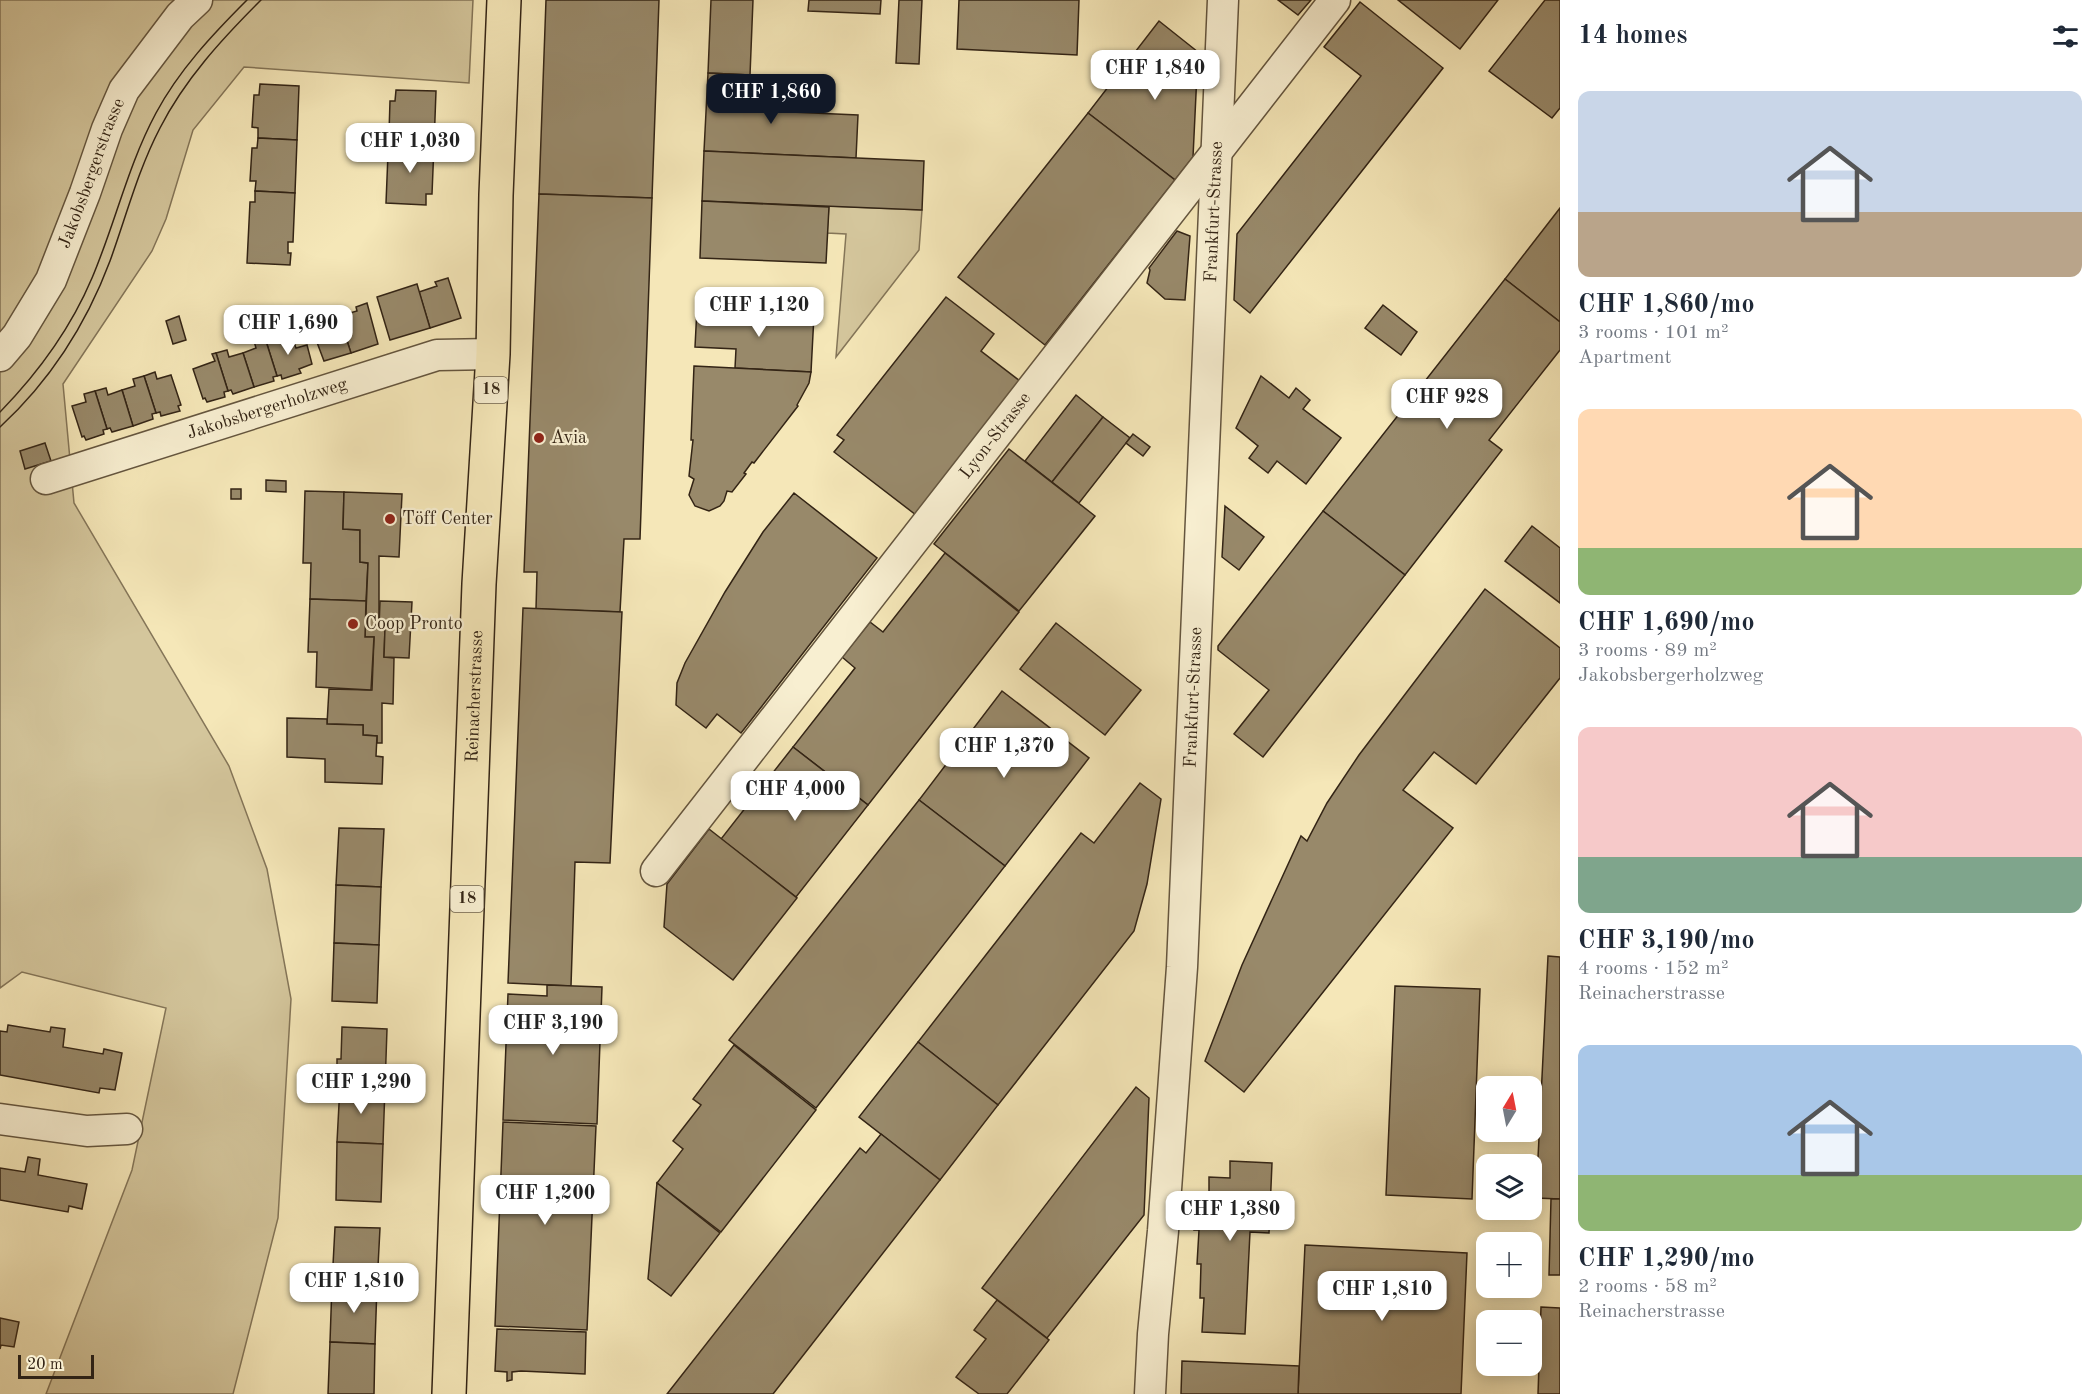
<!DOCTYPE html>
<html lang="en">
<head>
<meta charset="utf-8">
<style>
	:root { --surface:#fff; --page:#f6f6f7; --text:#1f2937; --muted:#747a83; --accent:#111827 }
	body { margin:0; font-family:"Old Standard TT",serif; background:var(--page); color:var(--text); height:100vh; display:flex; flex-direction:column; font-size:22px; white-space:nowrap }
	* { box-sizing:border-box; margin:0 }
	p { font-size:20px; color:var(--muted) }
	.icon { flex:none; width:33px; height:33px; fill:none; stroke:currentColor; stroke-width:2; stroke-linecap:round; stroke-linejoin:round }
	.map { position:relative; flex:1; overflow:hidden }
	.details { display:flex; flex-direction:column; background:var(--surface); width:540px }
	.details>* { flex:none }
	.needle { width:39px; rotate:10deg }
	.controls { position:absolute; left:1476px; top:1076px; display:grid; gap:12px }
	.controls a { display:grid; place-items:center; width:66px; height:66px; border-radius:12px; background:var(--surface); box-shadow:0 3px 15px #0003; font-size:30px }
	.scale { position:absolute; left:18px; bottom:15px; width:76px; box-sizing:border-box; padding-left:6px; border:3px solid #332415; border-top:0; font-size:16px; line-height:21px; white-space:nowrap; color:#332415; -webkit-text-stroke:4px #f8efd1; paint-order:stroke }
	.price { position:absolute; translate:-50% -51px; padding:0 14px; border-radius:12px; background:#fff; color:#222; font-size:20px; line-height:39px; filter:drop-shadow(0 2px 3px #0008) }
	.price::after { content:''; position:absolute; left:50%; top:36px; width:18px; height:14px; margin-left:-9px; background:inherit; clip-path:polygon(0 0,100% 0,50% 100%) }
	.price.current { background:var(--accent); color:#fff }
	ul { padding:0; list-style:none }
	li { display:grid; align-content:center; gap:12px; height:318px; padding:0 18px }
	li span { display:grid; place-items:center; height:186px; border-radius:12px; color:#555 }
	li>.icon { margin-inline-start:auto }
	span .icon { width:108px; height:108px; fill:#fffc; stroke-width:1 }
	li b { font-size:26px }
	h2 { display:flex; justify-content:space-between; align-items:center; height:72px; padding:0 18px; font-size:26px }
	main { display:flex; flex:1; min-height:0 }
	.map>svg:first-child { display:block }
	.green { fill:#d4c69c; stroke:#847558; stroke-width:1.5 }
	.building { fill:#98896a; stroke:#332415; stroke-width:1.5 }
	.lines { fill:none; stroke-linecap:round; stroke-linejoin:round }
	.minor-casing { stroke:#64553e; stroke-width:33 }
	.major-casing { stroke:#332415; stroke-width:36 }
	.minor { stroke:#f8efd1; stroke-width:30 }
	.major { stroke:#f5e7b8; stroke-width:33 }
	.tram { stroke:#332415; stroke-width:1.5 }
	.poi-dot { fill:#8f2418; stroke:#f8efd1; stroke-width:2 }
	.labels { text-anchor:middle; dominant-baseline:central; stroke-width:4.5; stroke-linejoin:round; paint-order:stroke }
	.shield { fill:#f8efd1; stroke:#6e614d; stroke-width:1.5 }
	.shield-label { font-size:16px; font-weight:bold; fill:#332415 }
	.street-label { font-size:18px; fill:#332415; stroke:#f8efd1 }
	.poi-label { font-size:18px; fill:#332415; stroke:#f8efd1; text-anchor:start }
</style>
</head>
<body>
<main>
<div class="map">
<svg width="1560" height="1394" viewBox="0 0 1560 1394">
	<rect width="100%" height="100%" fill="#f5e7b8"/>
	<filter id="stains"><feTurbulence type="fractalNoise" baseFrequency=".00333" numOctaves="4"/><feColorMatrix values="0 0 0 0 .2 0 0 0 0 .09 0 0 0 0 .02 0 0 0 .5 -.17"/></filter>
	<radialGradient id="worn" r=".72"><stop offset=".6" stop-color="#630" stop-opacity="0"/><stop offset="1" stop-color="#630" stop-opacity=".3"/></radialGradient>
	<!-- green -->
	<g class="green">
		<polygon points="0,0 473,0 469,83 244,67 193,130 166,219 152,251 63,384 74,503 229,766 267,869 291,999 278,1218 233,1394 46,1394 132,1170 166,1008 22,972 0,988"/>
		<polygon points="829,206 922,210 919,250 836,357 846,234 827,233"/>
	</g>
	<!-- building -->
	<g class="building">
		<polygon points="546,0 659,0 652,198 539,194"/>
		<polygon points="711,0 753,0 750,75 708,73"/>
		<polygon points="809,0 881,0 880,14 808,11"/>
		<polygon points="899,0 922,0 919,64 896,63"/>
		<polygon points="959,0 1079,0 1077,55 957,49"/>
		<polygon points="1278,0 1311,0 1298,15"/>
		<polygon points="1398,0 1498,0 1460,49"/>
		<polygon points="1545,0 1560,0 1560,108 1552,118 1489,71"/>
		<polygon points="1360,2 1443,68 1250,313 1234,300 1237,234 1361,76 1324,47"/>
		<polygon points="1159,21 1198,52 1193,157 1175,180 1088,113"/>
		<polygon points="708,73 750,75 748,110 858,115 856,158 704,151"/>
		<polygon points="260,84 299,86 297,140 258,138 258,128 252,127 254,95 259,95"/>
		<polygon points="396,90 436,91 434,145 394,144 394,133 389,133 390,101 395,101"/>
		<polygon points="1088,113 1175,180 1045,345 958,277"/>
		<polygon points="258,138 297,140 295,193 255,191 256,181 250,181 252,148 257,148"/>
		<polygon points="394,144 434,145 432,194 426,194 426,205 386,203 388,154 393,154"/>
		<polygon points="704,151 924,161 922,210 702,201"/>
		<polygon points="255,191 295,193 293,242 288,242 288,253 291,253 290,265 247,263 250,202 255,202"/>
		<polygon points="539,194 652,198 640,539 624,539 620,612 536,609 537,572 524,572"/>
		<polygon points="702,201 829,207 826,263 700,258"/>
		<polygon points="1560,208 1560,322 1505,279"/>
		<polygon points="1177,231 1190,236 1185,300 1165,299 1147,283 1150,270 1149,268"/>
		<polygon points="448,278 461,318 430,328 419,292 437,286 435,282"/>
		<polygon points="1505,279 1560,322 1560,350 1489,440 1502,450 1405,575 1323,511"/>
		<polygon points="417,284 430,328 390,340 377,297"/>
		<polygon points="946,297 994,334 981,351 1020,381 916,515 834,452 844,440 837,435"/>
		<polygon points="367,303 378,344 351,353 339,316 357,311 356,307"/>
		<polygon points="1383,305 1417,332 1401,355 1365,328"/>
		<polygon points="697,308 814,315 811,372 735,368 736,349 695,347"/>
		<polygon points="179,316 186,340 173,344 166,321"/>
		<polygon points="339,316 351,353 324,361 309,321 320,317 322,322"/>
		<polygon points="276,334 278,342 292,337 296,348 307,345 312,364 299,369 301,373 282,379 281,375 277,376 265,338"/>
		<polygon points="265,338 277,376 273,377 274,381 254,387 243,353 256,348 254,341"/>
		<polygon points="227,350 229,357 243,353 254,387 233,394 231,390 228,391 216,353"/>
		<polygon points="216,353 228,391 224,392 225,397 207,402 205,398 203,399 193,369 215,361 212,354"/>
		<polygon points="694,366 811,372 809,383 797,405 798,406 754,463 752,462 744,473 746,474 732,492 727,491 724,501 720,506 709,511 695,506 689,495 694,479 689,476 693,440 691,440"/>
		<polygon points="155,372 157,379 171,375 181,405 178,406 180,411 161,416 160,412 156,413 144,376"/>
		<polygon points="144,376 156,413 152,414 153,419 133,426 122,390 135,386 133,379"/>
		<polygon points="1261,376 1289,398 1296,388 1310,400 1303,409 1341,438 1306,484 1277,461 1268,473 1249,458 1258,446 1236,428"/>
		<polygon points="106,388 108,395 122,390 133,426 112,432 110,428 107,429 95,391"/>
		<polygon points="95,391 107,429 103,430 104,434 86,440 84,436 82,437 72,406 86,402 84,394"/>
		<polygon points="1076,395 1103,417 1052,482 1025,461"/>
		<polygon points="1103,417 1130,438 1079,503 1052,482"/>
		<polygon points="1133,434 1150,447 1143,456 1126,443"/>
		<polygon points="45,443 51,461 25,469 20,451"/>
		<polygon points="1009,449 1095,516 1019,611 934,544"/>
		<polygon points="266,480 286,481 286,492 266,491"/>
		<rect x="231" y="489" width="10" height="10"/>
		<polygon points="305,491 344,492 343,529 360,530 360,562 368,563 366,601 310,599 311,563 303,563"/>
		<polygon points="344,492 402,494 399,557 379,556 379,627 385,628 384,657 394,658 393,704 382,703 382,743 377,743 377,736 363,735 363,725 327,724 329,689 372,690 374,637 365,637 368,563 360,562 360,530 343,529"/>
		<polygon points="794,493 877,558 741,733 717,714 706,728 676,705 677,683 685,663 725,592 763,532"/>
		<polygon points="1225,506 1264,537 1239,570 1222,557"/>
		<polygon points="1323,511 1405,575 1263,757 1234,734 1269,690 1218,650 1218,646"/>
		<polygon points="1532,526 1560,548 1560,603 1505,561"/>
		<polygon points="945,553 1019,612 868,805 793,747 855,668 842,657 847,651 870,622 883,632"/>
		<polygon points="1485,589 1560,648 1560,678 1476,784 1434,752 1403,790 1453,828 1244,1092 1205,1061 1242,965 1301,836 1307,841 1327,803 1359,755"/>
		<polygon points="310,599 366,601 365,637 374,637 371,690 316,687 317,652 308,652"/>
		<polygon points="380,601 412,602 409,658 384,657 385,628 379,627"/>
		<polygon points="523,608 622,612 610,863 575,862 571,986 508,983"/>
		<polygon points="1056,623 1141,690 1105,735 1020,669"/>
		<polygon points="1002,691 1089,758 1005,866 919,800"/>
		<polygon points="287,718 327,719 327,724 363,725 363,735 377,736 376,756 383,757 382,784 325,782 325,759 287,757"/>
		<polygon points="793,747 868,805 796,897 721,839"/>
		<polygon points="1140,783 1161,799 1147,884 1134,931 998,1105 918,1042 1081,833 1094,843"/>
		<polygon points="919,800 1005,866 816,1108 729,1040"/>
		<polygon points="339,828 384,829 381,887 336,885"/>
		<polygon points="709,829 797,898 733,980 664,927 667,884"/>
		<polygon points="336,885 381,887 379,945 334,943"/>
		<polygon points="334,943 379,945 377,1003 332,1001"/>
		<polygon points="1548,956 1560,957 1560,1199 1536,1198"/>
		<polygon points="547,985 602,987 597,1124 503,1120 508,994 547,996"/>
		<polygon points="1395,986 1480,989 1472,1199 1386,1195"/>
		<polygon points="8,1025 50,1032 51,1027 65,1029 63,1047 103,1054 104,1049 122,1053 115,1090 100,1088 99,1093 0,1075 0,1031 7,1032"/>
		<polygon points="342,1027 387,1029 385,1087 340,1085 340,1066 337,1065 337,1059 341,1059"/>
		<polygon points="918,1042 998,1105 940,1180 859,1117"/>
		<polygon points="734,1045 816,1110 721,1232 657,1183 683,1149 673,1141 701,1105 693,1099"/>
		<polygon points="340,1085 385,1087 383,1144 337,1142"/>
		<polygon points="1136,1087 1149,1098 1144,1215 1047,1338 982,1288"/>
		<polygon points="503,1122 596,1126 587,1330 495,1326"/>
		<polygon points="881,1134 940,1180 773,1394 667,1394 860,1148 866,1153"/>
		<polygon points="337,1142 383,1144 381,1202 336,1200"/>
		<polygon points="28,1157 40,1159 38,1175 87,1184 82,1209 69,1206 68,1212 0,1200 0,1168 25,1172"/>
		<polygon points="1230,1161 1272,1163 1269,1233 1250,1232 1245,1334 1202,1332 1204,1298 1200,1298 1201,1264 1197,1264 1199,1230 1194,1230 1196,1194 1209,1194 1209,1177 1230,1178"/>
		<polygon points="657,1183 720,1233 671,1296 648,1279"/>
		<polygon points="1551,1199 1560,1199 1560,1275 1549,1275"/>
		<polygon points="335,1227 380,1228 377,1286 332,1284"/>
		<polygon points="1305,1245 1467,1253 1461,1394 1298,1394"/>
		<polygon points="332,1284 377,1286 375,1344 330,1342"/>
		<polygon points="997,1300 1049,1340 1007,1394 979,1394 956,1377 986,1339 974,1330"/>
		<polygon points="1541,1307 1560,1308 1560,1394 1538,1394"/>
		<polygon points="0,1318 19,1322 14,1347 1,1345 0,1349"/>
		<polygon points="497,1329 586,1332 585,1374 521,1371 512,1372 512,1380 507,1381 507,1372 495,1371"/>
		<polygon points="330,1342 375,1344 374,1394 328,1394"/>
		<polygon points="1182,1361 1299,1366 1298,1394 1181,1394"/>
	</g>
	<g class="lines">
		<defs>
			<g id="minor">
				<path id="s1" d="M 0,356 L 17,336 L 51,280 L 85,193 L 107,129 L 124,90 L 180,16 L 197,0"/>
				<path id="s2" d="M 46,479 L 437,355 L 493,354"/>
				<path id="s3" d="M 656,871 L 1335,0"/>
				<polyline points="0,1119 87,1131 127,1129"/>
				<path id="s4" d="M 1150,1394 L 1153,1334 L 1163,1231 L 1182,967 L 1223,0"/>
			</g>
			<g id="major">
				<path id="s5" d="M 449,1394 L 479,584 L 493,354 L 496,195 L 504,0"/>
			</g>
		</defs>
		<!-- minor casing -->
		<use href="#minor" class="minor-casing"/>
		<!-- major casing -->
		<use href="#major" class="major-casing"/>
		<!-- minor -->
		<use href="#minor" class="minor"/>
		<!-- major -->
		<use href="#major" class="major"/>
		<!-- tram -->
		<g class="tram">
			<path d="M 0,412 C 39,372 70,330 92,278 C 115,224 128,165 156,113 C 179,70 213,34 247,0"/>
			<path d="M 0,427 C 51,380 86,325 110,261 C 126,217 138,170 160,128 C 185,79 222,39 261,0"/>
		</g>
	</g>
	<!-- markers -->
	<g class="poi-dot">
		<circle cx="539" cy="438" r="6"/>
		<circle cx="390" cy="519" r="6"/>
		<circle cx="353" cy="624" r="6"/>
	</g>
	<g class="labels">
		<!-- shield labels -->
		<g class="shield">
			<rect x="474.5" y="377" width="33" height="26" rx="4.5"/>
			<rect x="450.5" y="886" width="33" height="26" rx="4.5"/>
		</g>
		<g class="shield-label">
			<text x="491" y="390">18</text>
			<text x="467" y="899">18</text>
		</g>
		<!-- street labels -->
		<g class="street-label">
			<text stroke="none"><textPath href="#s1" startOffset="206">Jakobsbergerstrasse</textPath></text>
			<text stroke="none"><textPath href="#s4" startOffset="1184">Frankfurt-Strasse</textPath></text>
			<text stroke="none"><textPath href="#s2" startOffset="232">Jakobsbergerholzweg</textPath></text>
			<text stroke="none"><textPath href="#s3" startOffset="552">Lyon-Strasse</textPath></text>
			<text stroke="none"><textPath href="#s5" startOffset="698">Reinacherstrasse</textPath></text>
			<text stroke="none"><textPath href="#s4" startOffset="698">Frankfurt-Strasse</textPath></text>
		</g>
		<!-- poi labels -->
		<g class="poi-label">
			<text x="551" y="438">Avia</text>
			<text x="402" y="519">Töff Center</text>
			<text x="365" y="624">Coop Pronto</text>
		</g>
	</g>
	<rect width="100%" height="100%" filter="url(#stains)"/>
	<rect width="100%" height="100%" fill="url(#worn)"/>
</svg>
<div class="controls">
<a><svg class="needle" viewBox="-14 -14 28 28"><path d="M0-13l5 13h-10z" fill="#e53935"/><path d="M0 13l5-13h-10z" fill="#747a83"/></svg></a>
<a><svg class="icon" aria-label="layers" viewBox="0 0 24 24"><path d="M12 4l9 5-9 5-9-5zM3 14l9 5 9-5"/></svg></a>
<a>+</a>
<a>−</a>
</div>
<div class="scale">20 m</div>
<b class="price" style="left:1155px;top:101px">CHF 1,840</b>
<b class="price current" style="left:771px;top:125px">CHF 1,860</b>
<b class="price" style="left:410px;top:174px">CHF 1,030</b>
<b class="price" style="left:759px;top:338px">CHF 1,120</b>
<b class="price" style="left:288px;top:356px">CHF 1,690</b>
<b class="price" style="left:1447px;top:430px">CHF 928</b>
<b class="price" style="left:1004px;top:779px">CHF 1,370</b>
<b class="price" style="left:795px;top:822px">CHF 4,000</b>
<b class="price" style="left:553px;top:1056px">CHF 3,190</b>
<b class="price" style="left:361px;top:1115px">CHF 1,290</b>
<b class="price" style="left:545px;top:1226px">CHF 1,200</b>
<b class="price" style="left:1230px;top:1242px">CHF 1,380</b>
<b class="price" style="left:354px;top:1314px">CHF 1,810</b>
<b class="price" style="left:1382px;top:1322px">CHF 1,810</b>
</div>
<section class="details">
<h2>14 homes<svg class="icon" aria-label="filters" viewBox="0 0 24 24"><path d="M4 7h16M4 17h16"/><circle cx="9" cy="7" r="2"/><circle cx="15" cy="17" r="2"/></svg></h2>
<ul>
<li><span style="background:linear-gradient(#c9d6e8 65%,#b9a48a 0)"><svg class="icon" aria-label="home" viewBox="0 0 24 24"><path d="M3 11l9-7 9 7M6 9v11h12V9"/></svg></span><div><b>CHF 1,860/mo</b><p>3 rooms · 101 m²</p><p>Apartment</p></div></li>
<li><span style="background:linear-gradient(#ffd9b3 75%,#8fb573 0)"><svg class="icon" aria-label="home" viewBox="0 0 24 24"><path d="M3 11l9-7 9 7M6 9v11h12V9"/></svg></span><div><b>CHF 1,690/mo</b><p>3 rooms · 89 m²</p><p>Jakobsbergerholzweg</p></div></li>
<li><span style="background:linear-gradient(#f6c9c9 70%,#7fa58c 0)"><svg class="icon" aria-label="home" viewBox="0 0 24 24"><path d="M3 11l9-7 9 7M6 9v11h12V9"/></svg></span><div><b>CHF 3,190/mo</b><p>4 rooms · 152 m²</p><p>Reinacherstrasse</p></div></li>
<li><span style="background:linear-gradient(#a9c7e8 70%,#8fb573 0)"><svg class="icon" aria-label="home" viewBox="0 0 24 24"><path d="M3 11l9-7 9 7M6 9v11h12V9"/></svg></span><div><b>CHF 1,290/mo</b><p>2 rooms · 58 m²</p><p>Reinacherstrasse</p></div></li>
</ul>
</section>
</main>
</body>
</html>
